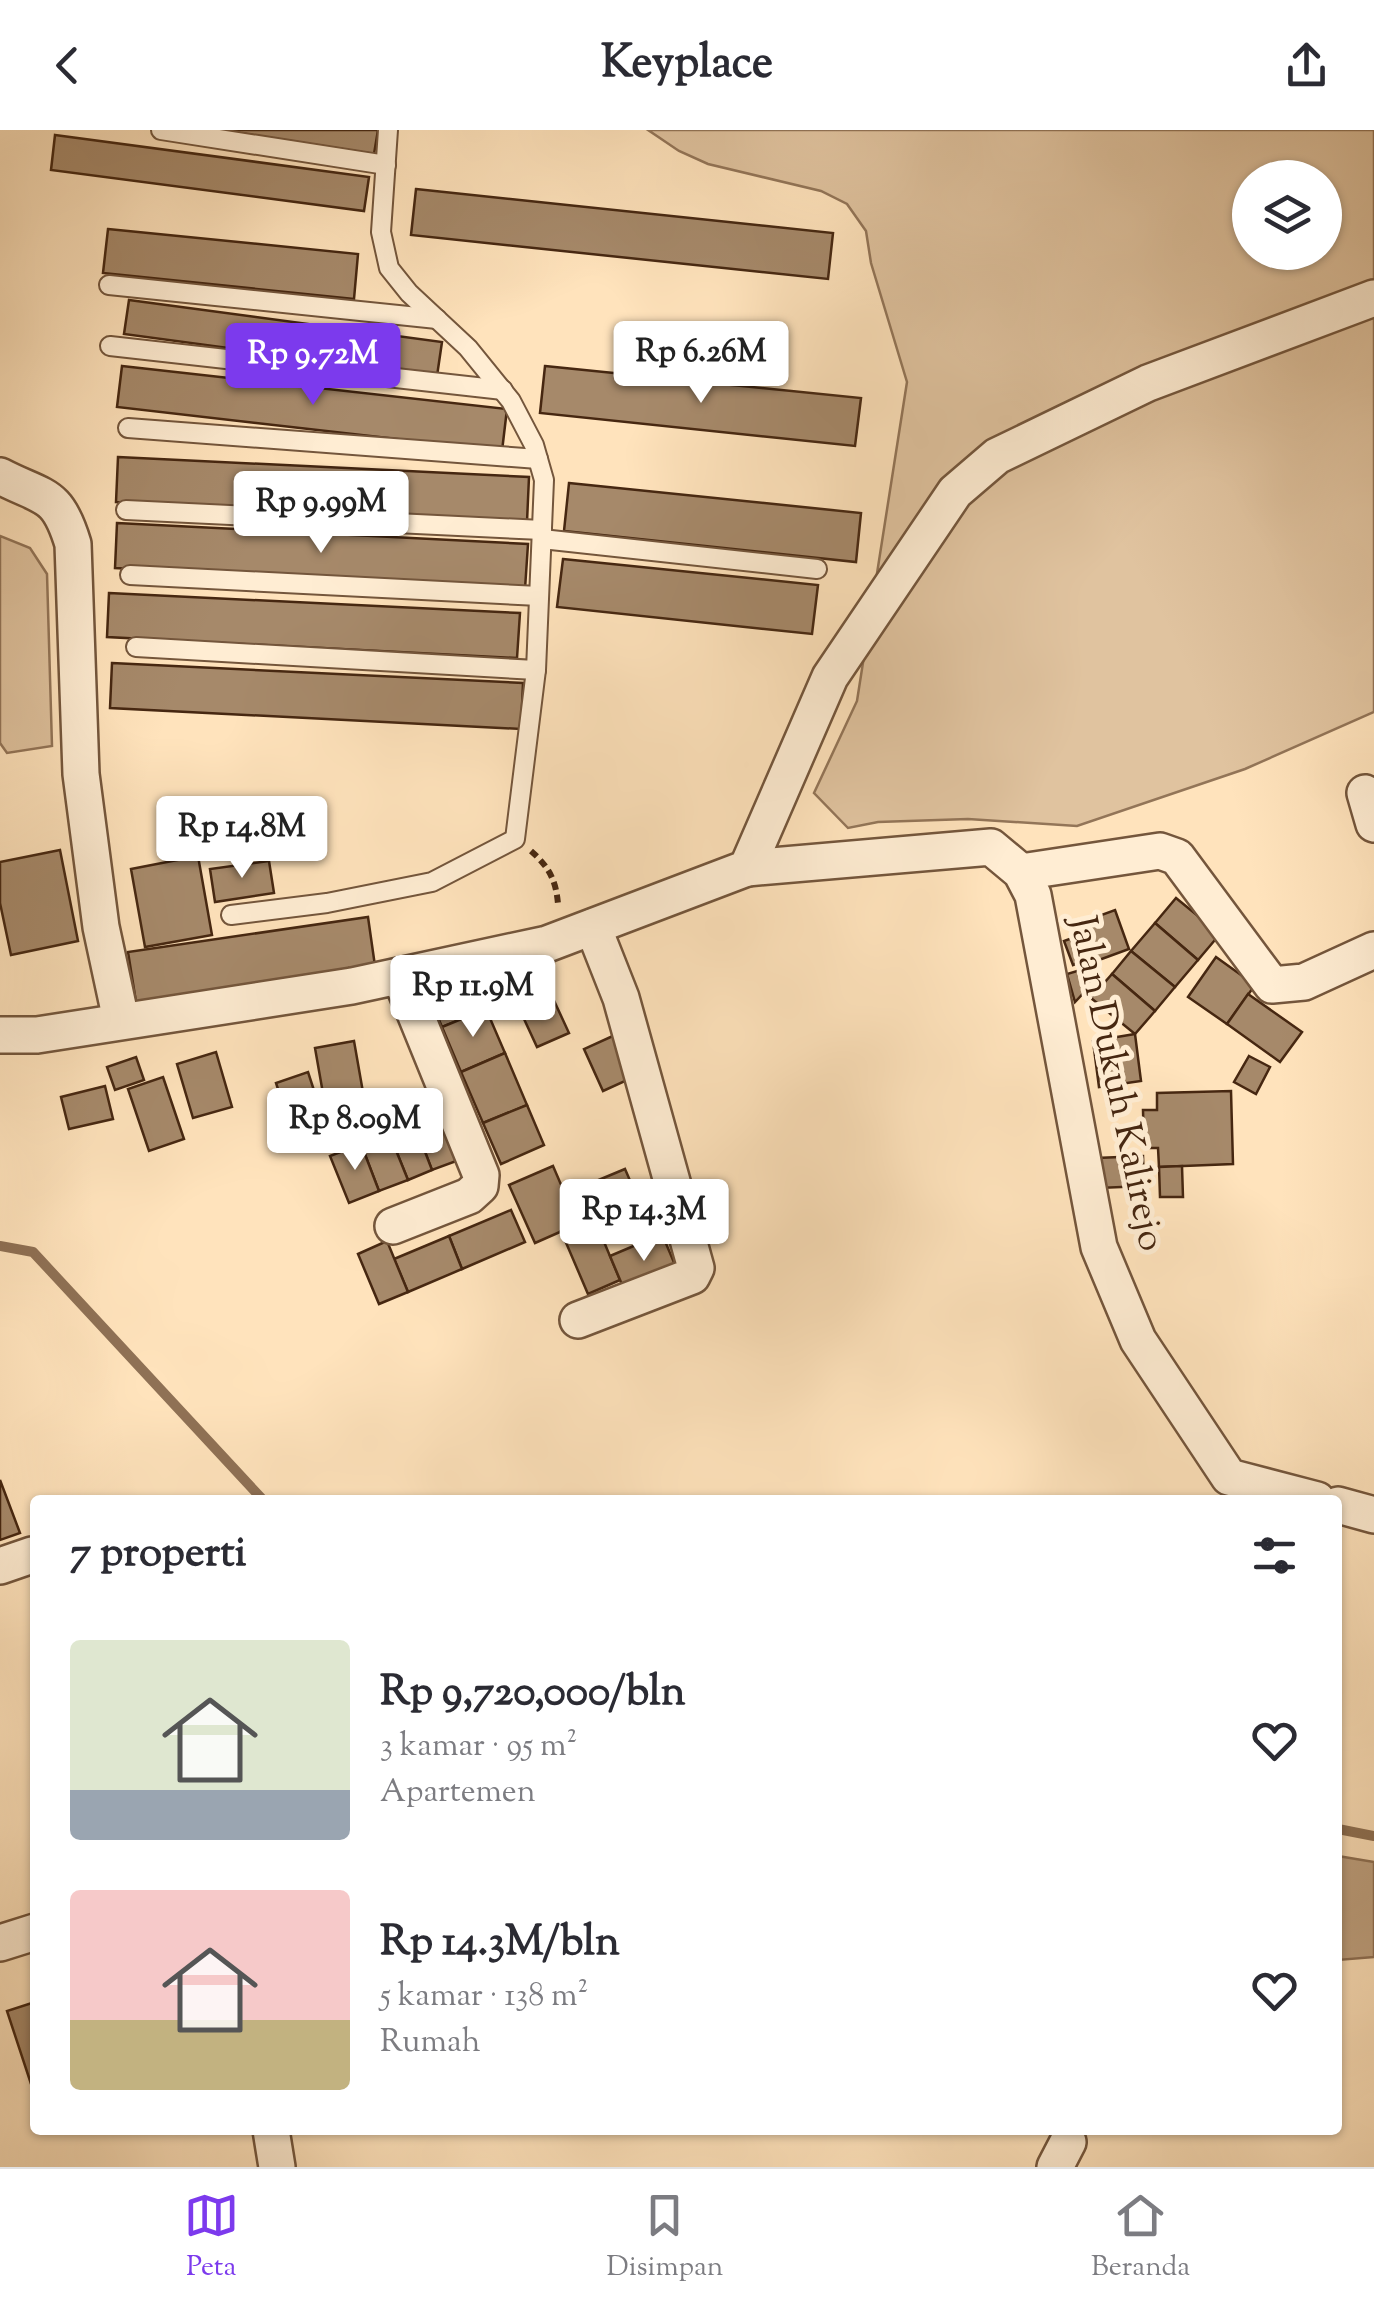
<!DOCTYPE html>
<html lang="id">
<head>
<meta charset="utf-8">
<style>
	:root { --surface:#fff; --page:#f2f2f3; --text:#2b2b33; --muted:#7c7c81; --line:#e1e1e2; --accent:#7c3aed }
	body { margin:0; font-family:"Sorts Mill Goudy",serif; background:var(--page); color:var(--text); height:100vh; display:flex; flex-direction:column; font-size:38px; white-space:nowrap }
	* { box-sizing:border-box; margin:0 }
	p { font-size:32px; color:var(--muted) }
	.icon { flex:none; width:55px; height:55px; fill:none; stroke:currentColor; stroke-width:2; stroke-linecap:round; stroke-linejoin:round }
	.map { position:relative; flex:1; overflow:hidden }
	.sheet { position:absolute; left:30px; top:1365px; width:1312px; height:640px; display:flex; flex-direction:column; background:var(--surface); border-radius:10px; box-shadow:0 2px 8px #0004 }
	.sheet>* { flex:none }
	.controls { position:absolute; left:1232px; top:30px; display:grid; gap:20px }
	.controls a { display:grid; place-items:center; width:110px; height:110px; border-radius:50%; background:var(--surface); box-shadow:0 2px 8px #0004; font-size:50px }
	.price { position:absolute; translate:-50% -85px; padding:0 22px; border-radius:10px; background:#fff; color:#222; font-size:32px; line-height:65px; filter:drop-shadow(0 2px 5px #0008) }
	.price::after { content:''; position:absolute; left:50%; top:60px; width:30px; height:22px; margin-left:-15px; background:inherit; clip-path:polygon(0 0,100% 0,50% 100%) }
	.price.selected { background:var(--accent); color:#fff }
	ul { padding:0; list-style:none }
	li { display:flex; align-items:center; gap:30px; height:250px; padding:0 40px }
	li span { display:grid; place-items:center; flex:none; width:280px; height:200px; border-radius:10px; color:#555 }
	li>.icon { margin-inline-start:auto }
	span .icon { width:120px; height:120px; fill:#fffc; stroke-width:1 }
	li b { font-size:42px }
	h2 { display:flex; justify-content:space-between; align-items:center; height:120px; padding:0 40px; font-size:42px }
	header { display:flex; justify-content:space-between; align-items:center; height:130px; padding:0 40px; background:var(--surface); font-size:45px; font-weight:700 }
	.tab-bar { display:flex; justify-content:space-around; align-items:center; height:140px; border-top:2px solid var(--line); background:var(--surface); font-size:28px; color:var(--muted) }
	.tab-bar a { display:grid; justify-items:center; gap:5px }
	.tab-bar .selected { color:var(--accent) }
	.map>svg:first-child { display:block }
	.green { fill:#e0c39f; stroke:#937558; stroke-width:2.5; fill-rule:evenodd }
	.water { fill:#c0a382; stroke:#8f7155; stroke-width:2.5 }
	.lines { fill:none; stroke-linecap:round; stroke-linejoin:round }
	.stream { stroke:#8f7155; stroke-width:10 }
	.building { fill:#a6896a; stroke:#462711; stroke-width:2.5 }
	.lane-casing { stroke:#74563c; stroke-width:22 }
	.street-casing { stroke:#74563c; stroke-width:40 }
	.path { stroke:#462711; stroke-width:6; stroke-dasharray:8 5; stroke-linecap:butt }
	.lane { stroke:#ffedd3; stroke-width:18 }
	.street { stroke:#ffedd3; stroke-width:35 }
	.labels { text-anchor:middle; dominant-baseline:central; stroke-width:10; stroke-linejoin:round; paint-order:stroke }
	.street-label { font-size:38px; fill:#462711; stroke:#ffedd3 }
</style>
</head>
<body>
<header><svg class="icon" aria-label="back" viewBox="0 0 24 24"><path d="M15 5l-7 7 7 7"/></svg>Keyplace<svg class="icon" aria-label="share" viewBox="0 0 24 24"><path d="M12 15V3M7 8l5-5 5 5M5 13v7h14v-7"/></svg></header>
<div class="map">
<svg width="1374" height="2037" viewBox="0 0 1374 2037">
	<rect width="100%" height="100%" fill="#ffe3bc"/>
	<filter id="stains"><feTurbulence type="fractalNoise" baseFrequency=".002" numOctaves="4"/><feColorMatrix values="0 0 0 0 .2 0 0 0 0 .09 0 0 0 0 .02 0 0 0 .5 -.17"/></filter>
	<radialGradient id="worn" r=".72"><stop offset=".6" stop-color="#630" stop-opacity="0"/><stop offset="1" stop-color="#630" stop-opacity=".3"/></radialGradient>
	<!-- green -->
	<g class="green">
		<path d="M 648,0 L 1374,0 L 1374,582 L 1245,639 L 1077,696 L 968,689 L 878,692 L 848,698 L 814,663 L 857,571 L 907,252 L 871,133 L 866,101 L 847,74 L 821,61 L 708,34 L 679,21 ZM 1250,48 L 1325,48 L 1325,122 L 1250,122 Z"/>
		<polygon points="0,406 30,418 47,444 52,616 7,623 0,613"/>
	</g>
	<!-- water -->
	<polygon class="water" points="1338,1726 1374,1732 1374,1827 1338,1830"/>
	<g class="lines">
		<!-- stream -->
		<g class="stream">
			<polyline points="0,1116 33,1122 263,1370"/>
			<polyline points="1338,1699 1374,1706"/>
		</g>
	</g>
	<!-- building -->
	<g class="building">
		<polygon points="220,0 378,0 374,24"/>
		<polygon points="55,5 369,47 364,81 51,40"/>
		<polygon points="416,59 833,103 828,149 411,105"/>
		<polygon points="108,99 358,124 354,169 103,143"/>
		<polygon points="129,170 442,212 437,246 124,204"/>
		<polygon points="122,236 507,279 502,321 117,277"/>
		<polygon points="545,236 861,268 855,316 540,283"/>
		<polygon points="118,327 529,347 527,392 116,372"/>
		<polygon points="569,353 861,383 856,432 564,401"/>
		<polygon points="117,393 528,414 525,459 115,438"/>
		<polygon points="563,429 818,455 812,504 557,477"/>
		<polygon points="109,463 520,483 517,528 107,507"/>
		<polygon points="112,533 523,553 521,599 110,578"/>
		<polygon points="60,720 78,811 11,825 0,773 0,732"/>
		<polygon points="198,726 212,805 145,817 131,739"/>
		<polygon points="269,731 274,763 215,772 210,739"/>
		<polygon points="1176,768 1220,804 1198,830 1155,793"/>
		<polygon points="1115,780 1129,819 1088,834 1087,829 1073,835 1064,811 1078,806 1074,795"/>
		<polygon points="368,787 375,836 136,872 128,822"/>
		<polygon points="1155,793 1198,830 1175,857 1131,821"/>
		<polygon points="1131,821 1175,857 1155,881 1112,844"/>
		<polygon points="1216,827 1255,855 1227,894 1188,867"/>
		<polygon points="1087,838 1092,854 1075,872 1067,844"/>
		<polygon points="469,840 486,879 442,897 426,859"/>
		<polygon points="1112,844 1155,881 1135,904 1091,868"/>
		<polygon points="544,849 569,903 537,917 512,863"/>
		<polygon points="1248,864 1302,902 1280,932 1227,894"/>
		<polygon points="486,879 505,923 461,942 442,897"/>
		<polygon points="1135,904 1141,951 1099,957 1093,911"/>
		<polygon points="615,905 634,947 603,961 584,919"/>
		<polygon points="354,911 367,985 328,992 315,918"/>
		<polygon points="216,922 232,977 193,988 177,934"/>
		<polygon points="505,923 527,975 483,993 461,942"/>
		<polygon points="1249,926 1270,937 1256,964 1234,952"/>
		<polygon points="136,927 144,950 115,960 107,937"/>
		<polygon points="308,942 322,985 290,996 276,953"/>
		<polygon points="163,947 184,1009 149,1021 128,959"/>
		<polygon points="105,956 113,989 69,999 61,967"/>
		<polygon points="1231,961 1233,1034 1159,1037 1158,1018 1144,1018 1143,980 1157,980 1157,963"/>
		<polygon points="527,975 544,1015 501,1034 483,993"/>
		<polygon points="440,983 459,1030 432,1040 414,993"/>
		<polygon points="414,993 432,1040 408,1050 389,1003"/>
		<polygon points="389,1003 408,1050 379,1061 361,1014"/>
		<polygon points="361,1014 379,1061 349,1073 330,1026"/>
		<polygon points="1143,1026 1144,1056 1099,1058 1097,1028"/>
		<polygon points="553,1036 578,1094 535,1113 509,1055"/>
		<polygon points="1182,1036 1183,1067 1160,1067 1159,1037"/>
		<polygon points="625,1039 638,1069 578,1094 565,1064"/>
		<polygon points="511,1080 525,1112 462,1139 449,1106"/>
		<polygon points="594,1088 620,1150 588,1164 561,1101"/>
		<polygon points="662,1104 678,1142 626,1164 610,1126"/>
		<polygon points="449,1106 462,1139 408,1162 394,1129"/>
		<polygon points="387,1111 408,1162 379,1174 358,1124"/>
		<polygon points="0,1350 20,1403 0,1410"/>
		<polygon points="35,1872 35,1966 7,1881"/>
	</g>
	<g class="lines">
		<defs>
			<g id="lane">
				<polyline points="161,0 386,35"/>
				<polyline points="109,155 437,189"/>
				<polyline points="110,216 503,260"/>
				<polyline points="128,298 538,329"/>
				<polyline points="126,380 542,400"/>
				<polyline points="542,409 817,439"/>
				<polyline points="130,445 539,466"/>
				<polyline points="136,517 536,540"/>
				<polyline points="231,785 327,773 432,752 515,709 536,540 544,350 534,315 511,271 468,218 409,163 389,138 381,102 388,0"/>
			</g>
			<g id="street">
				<path d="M 0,346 C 44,369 57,361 73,414 L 81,644 L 101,797 L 121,890"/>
				<polyline points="1365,663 1374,694"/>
				<polyline points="747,738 991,717 1021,742 1033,765 1099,1117 1138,1210 1229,1347 1317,1370"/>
				<polyline points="1021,742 1160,721 1177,727 1272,855 1304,852 1374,820"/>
				<polyline points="0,905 37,905 352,856 547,814 747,738 830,547 955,362 997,326 1148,253 1374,168"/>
				<polyline points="393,1096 469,1066 480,1056 481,1045 400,846"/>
				<polyline points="578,1190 692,1146 696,1138 621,868 593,797"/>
				<polyline points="1338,1375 1374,1385"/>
				<polyline points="0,1436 32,1425"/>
				<polyline points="0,1813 35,1802"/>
				<polyline points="271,2000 277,2037"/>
				<polyline points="1055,2037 1068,2012"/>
			</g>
		</defs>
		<!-- lane casing -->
		<use href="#lane" class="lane-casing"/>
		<!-- street casing -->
		<use href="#street" class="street-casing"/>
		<!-- path -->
		<path class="path" d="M 531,721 C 549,737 556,750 558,774"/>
		<!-- lane -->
		<use href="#lane" class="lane"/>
		<!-- street -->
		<use href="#street" class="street"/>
	</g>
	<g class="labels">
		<!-- street labels -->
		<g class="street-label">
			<text transform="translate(1115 954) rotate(78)">Jalan Dukuh Kalirejo</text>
		</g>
	</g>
	<rect width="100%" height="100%" filter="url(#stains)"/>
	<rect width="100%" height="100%" fill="url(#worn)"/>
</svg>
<div class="controls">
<a><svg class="icon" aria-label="layers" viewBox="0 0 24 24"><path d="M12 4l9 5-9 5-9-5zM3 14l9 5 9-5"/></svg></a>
</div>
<b class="price" style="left:701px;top:276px">Rp 6.26M</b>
<b class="price selected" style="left:313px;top:278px">Rp 9.72M</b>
<b class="price" style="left:321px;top:426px">Rp 9.99M</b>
<b class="price" style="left:242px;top:751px">Rp 14.8M</b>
<b class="price" style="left:473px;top:910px">Rp 11.9M</b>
<b class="price" style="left:355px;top:1043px">Rp 8.09M</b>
<b class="price" style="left:644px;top:1134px">Rp 14.3M</b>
<section class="sheet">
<h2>7 properti<svg class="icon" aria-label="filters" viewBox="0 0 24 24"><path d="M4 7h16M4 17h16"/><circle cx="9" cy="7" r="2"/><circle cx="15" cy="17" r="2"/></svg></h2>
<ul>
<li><span style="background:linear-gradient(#dfe7d0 75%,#9aa5b1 0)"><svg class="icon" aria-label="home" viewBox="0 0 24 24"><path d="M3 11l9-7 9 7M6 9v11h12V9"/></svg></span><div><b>Rp 9,720,000/bln</b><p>3 kamar · 95 m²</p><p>Apartemen</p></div><svg class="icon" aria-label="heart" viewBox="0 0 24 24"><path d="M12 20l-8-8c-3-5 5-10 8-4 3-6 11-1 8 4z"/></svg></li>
<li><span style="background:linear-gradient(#f6c9c9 65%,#c2b280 0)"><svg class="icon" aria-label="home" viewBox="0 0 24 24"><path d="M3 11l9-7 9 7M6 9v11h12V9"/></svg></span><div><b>Rp 14.3M/bln</b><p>5 kamar · 138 m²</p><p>Rumah</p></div><svg class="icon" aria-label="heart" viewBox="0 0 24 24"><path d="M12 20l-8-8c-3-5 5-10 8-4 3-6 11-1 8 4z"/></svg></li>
</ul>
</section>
</div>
<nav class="tab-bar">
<a class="selected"><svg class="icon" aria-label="map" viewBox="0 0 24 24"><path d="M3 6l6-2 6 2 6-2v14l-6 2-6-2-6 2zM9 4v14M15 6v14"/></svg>Peta</a>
<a><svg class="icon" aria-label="saved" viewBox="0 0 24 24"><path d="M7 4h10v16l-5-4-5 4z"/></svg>Disimpan</a>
<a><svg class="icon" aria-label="home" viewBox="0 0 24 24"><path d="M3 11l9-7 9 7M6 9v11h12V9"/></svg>Beranda</a>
</nav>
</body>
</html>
